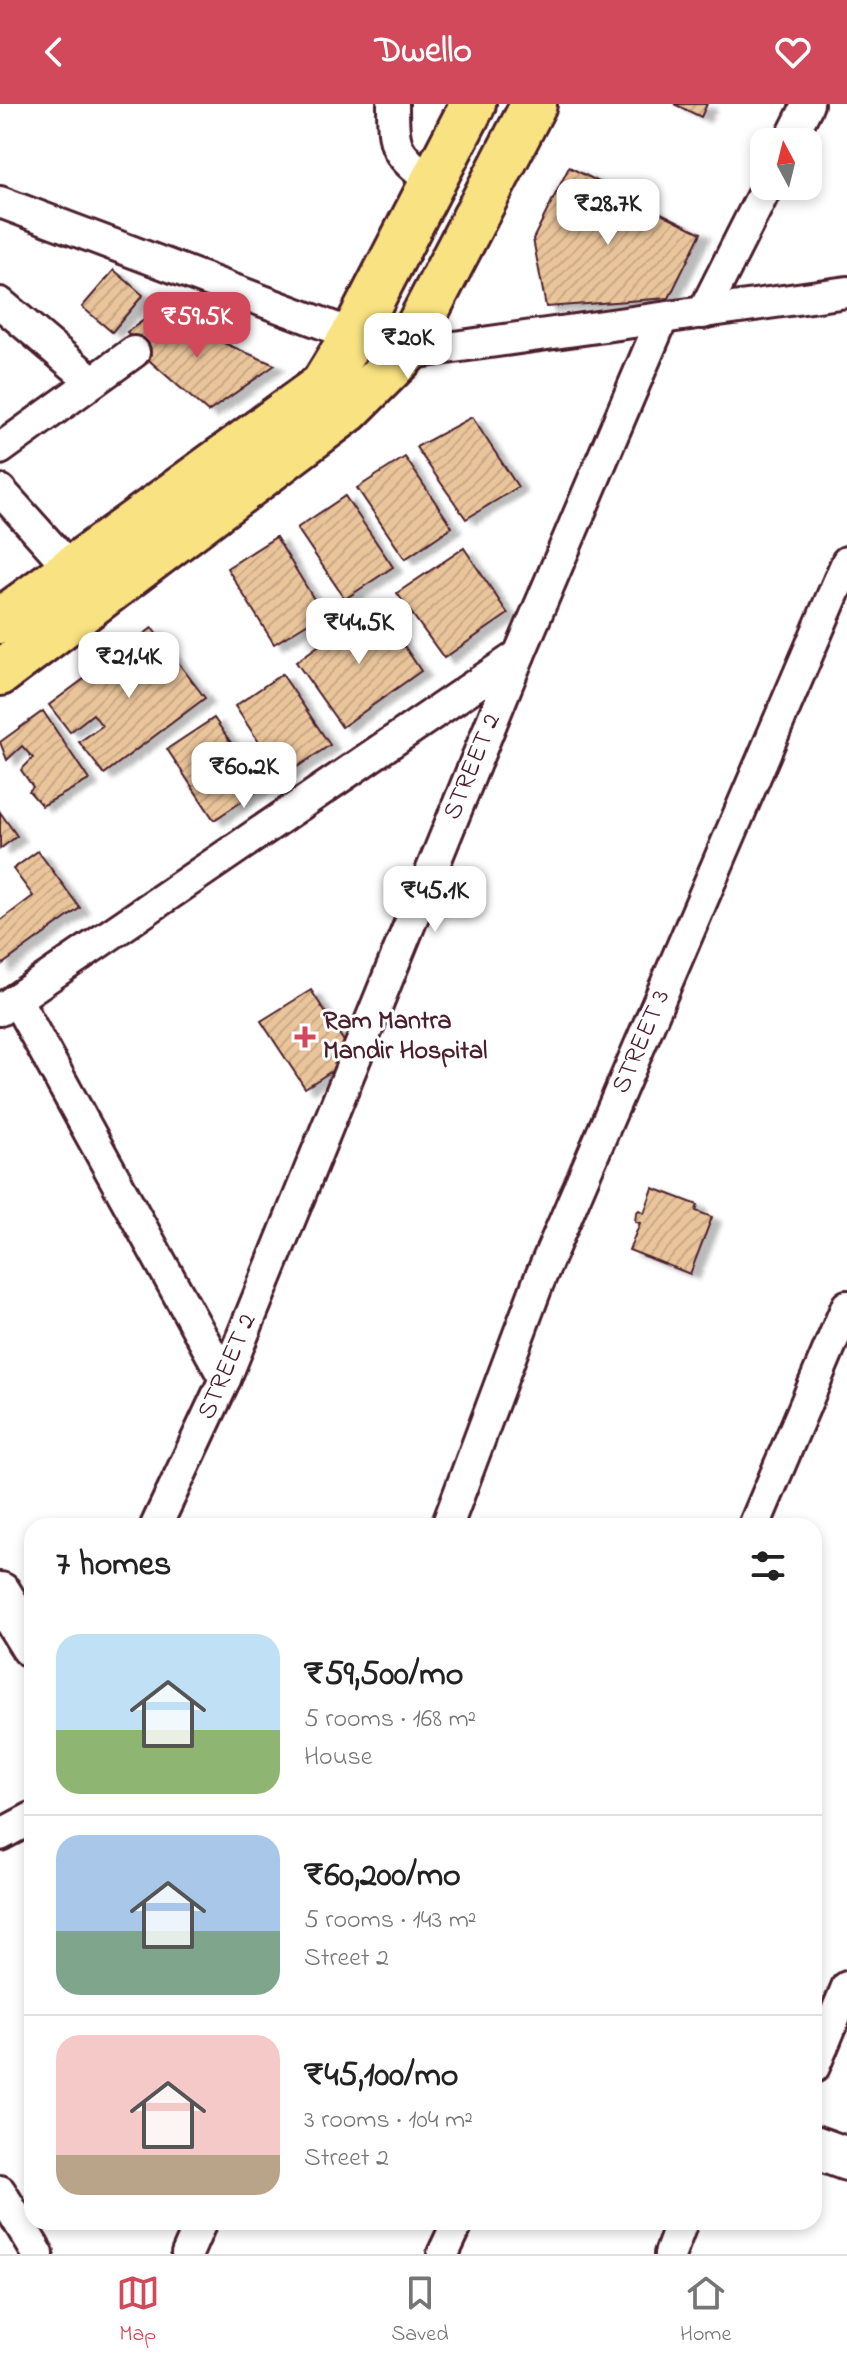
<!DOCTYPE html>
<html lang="en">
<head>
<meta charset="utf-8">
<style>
	:root { --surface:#fff; --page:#f6f6f6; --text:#222; --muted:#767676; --line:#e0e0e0; --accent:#d1495b }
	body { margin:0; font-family:"Indie Flower",sans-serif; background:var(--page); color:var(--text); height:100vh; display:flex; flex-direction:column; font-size:30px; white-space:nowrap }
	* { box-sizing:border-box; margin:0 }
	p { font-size:26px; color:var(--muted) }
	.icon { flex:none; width:44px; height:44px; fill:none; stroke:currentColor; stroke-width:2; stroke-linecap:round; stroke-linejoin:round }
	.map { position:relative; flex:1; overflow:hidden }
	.panel { position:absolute; left:24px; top:1414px; width:798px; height:712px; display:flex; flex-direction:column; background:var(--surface); border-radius:24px; box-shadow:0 4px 12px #0003 }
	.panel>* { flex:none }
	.needle { width:52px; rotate:353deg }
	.buttons { position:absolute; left:750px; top:24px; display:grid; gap:16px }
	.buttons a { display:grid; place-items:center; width:72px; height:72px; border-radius:16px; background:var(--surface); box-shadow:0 4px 12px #0003; font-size:40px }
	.price { position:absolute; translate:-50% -68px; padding:0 18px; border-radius:16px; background:#fff; color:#222; font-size:26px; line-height:52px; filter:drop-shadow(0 2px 4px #0008) }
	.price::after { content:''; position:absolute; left:50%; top:48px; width:24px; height:18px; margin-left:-12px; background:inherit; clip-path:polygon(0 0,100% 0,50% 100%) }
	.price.active { background:var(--accent); color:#fff }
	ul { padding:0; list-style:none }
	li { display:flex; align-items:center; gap:24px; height:200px; padding:0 32px }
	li+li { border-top:2px solid var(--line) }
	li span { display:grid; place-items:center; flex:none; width:224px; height:160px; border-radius:24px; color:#555 }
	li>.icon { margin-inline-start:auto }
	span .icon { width:96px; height:96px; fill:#fffc; stroke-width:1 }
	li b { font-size:34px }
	h2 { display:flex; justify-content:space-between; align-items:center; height:96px; padding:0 32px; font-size:34px }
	header { display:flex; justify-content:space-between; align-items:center; height:104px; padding:0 32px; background:var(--accent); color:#fff; font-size:36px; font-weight:800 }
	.tab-bar { display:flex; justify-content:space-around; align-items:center; height:112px; border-top:2px solid var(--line); background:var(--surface); font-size:22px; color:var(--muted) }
	.tab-bar a { display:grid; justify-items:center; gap:4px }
	.tab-bar .active { color:var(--accent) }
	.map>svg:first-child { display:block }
	.building { fill:url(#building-hatch); stroke:#4a1f2b; stroke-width:2; filter:url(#shadow) }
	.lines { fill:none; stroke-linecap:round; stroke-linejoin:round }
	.street-casing { stroke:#4a1f2b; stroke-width:36 }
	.secondary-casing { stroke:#4a1f2b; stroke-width:48 }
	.primary-casing { stroke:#4a1f2b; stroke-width:50 }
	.street { stroke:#fff; stroke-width:30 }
	.secondary { stroke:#fff; stroke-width:42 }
	.primary { stroke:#f8e281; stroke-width:44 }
	.poi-dot { fill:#d1495b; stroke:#fff; stroke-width:3 }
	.labels { text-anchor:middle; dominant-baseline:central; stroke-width:6; stroke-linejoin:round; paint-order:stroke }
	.street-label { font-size:26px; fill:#4a1f2b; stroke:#fff }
	.poi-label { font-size:26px; font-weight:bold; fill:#4a1f2b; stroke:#fff; text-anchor:start }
</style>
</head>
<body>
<header><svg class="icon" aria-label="back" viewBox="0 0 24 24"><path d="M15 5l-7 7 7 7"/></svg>Dwello<svg class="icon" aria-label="heart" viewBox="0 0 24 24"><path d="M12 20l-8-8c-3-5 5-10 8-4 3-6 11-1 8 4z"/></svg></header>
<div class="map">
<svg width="847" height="2150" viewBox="0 0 847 2150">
	<defs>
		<pattern id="building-hatch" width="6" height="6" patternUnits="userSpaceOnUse" patternTransform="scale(2)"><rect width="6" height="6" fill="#eac59b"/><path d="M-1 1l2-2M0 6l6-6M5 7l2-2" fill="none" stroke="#caa986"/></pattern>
		<filter id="shadow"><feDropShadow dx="9" dy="5" stdDeviation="2" flood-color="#0004"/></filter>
	</defs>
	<rect width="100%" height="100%" fill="#fff"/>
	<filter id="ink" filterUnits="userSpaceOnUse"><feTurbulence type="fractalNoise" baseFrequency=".0125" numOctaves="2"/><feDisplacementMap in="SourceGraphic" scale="16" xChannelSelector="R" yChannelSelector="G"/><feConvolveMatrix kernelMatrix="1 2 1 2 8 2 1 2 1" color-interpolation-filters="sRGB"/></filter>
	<g filter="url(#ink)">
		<!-- building -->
		<g class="building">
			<polygon points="674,0 707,0 701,13"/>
			<polygon points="569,63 701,129 669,194 546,203 533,135"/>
			<polygon points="114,166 143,191 112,228 82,203"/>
			<polygon points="154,209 275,261 208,308 151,258 127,228"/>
			<polygon points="472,313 518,383 466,415 416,343"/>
			<polygon points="405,353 452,423 405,455 357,384"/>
			<polygon points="345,392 393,463 345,495 297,424"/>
			<polygon points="276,433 323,510 274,540 227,464"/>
			<polygon points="464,444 508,510 444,554 397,489"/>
			<polygon points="376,500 421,567 342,623 296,558"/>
			<polygon points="152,524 205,594 104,670 79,638 102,622 93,610 70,628 49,601"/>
			<polygon points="282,570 330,641 282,673 235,602"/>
			<polygon points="43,607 89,676 42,702 29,687 33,683 21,666 33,654 22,642 7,656 0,638"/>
			<polygon points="214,614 262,684 214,716 167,645"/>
			<polygon points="0,708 17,732 0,745"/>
			<polygon points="38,747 80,804 0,862 0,817 33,792 13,765"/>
			<polygon points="311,886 354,953 305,984 261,917"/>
			<polygon points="653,1084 698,1101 696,1107 712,1113 690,1170 629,1146 640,1119 635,1118 636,1109 639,1106 644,1109"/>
		</g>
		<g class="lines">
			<defs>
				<g id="street">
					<path d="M 393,0 C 393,47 396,49 432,78"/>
					<polyline points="789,38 808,0"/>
					<polyline points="0,98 404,250 847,188"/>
					<polyline points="0,199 92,277"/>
					<polyline points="703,209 767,82"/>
					<polyline points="0,345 134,248"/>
					<polyline points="0,386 71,465"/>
					<polyline points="16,895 225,1275"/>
					<polyline points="0,906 519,551"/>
					<polyline points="156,1422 225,1275 519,551 662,215"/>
					<polyline points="447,1422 538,1179 847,458"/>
					<polyline points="754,1422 847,1202"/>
					<polyline points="0,1731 32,1714"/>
					<polyline points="814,1963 847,1883"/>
					<polyline points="0,2087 38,2150"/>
					<polyline points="187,2150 201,2118"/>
					<polyline points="443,2150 458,2118"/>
					<polyline points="670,2150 682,2118"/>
				</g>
				<g id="secondary">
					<polyline points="0,1490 32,1542"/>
					<polyline points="814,2043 847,2055"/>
				</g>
				<g id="primary">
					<polyline points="0,517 323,281 354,230 473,0"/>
					<polyline points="0,569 348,306 404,250 534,0"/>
				</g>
			</defs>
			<!-- street casing -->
			<use href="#street" class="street-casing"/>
			<!-- secondary casing -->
			<use href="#secondary" class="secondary-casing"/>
			<!-- primary casing -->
			<use href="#primary" class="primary-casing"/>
			<!-- street -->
			<use href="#street" class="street"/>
			<!-- secondary -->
			<use href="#secondary" class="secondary"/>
			<!-- primary -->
			<use href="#primary" class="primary"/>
		</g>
	</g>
	<!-- markers -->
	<path class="poi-dot" d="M301 921h8v8h8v8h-8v8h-8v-8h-8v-8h8z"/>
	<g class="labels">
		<!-- street labels -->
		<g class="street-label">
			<text transform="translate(473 663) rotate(-68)">STREET 2</text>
			<text transform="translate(642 938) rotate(-67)">STREET 3</text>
			<text transform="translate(228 1263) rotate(-67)">STREET 2</text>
		</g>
		<!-- poi labels -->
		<g class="poi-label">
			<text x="323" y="918">Ram Mantra<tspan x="323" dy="30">Mandir Hospital</tspan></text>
		</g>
	</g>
</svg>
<div class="buttons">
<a><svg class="needle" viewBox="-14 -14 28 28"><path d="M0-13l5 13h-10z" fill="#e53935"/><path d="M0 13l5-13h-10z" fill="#767676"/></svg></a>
</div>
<b class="price" style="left:608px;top:143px">₹28.7K</b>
<b class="price active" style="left:197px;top:256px">₹59.5K</b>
<b class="price" style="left:408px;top:277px">₹20K</b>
<b class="price" style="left:359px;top:562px">₹44.5K</b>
<b class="price" style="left:129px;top:596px">₹21.4K</b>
<b class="price" style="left:244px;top:706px">₹60.2K</b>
<b class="price" style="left:435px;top:830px">₹45.1K</b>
<section class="panel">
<h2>7 homes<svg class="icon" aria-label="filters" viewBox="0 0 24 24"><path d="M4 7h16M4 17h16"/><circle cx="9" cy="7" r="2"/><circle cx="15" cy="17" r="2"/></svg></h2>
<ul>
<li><span style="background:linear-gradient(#bfe0f5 60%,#8fb573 0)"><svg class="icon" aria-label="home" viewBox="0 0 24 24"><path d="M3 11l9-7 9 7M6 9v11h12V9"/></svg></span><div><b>₹59,500/mo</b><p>5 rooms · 168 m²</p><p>House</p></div></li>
<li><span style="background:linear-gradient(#a9c7e8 60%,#7fa58c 0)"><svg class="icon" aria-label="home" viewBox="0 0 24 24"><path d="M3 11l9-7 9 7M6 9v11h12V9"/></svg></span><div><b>₹60,200/mo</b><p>5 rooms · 143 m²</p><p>Street 2</p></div></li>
<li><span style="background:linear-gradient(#f6c9c9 75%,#b9a48a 0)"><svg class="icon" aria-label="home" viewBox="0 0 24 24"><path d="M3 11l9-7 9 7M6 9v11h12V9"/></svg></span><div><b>₹45,100/mo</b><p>3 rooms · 104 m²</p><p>Street 2</p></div></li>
</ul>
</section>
</div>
<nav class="tab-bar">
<a class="active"><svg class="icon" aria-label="map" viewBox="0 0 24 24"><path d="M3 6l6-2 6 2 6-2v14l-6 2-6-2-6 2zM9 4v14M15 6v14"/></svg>Map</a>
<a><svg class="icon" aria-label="saved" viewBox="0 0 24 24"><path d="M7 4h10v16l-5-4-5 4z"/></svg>Saved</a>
<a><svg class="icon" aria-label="home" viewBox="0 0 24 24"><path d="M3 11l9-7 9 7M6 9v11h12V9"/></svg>Home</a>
</nav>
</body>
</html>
